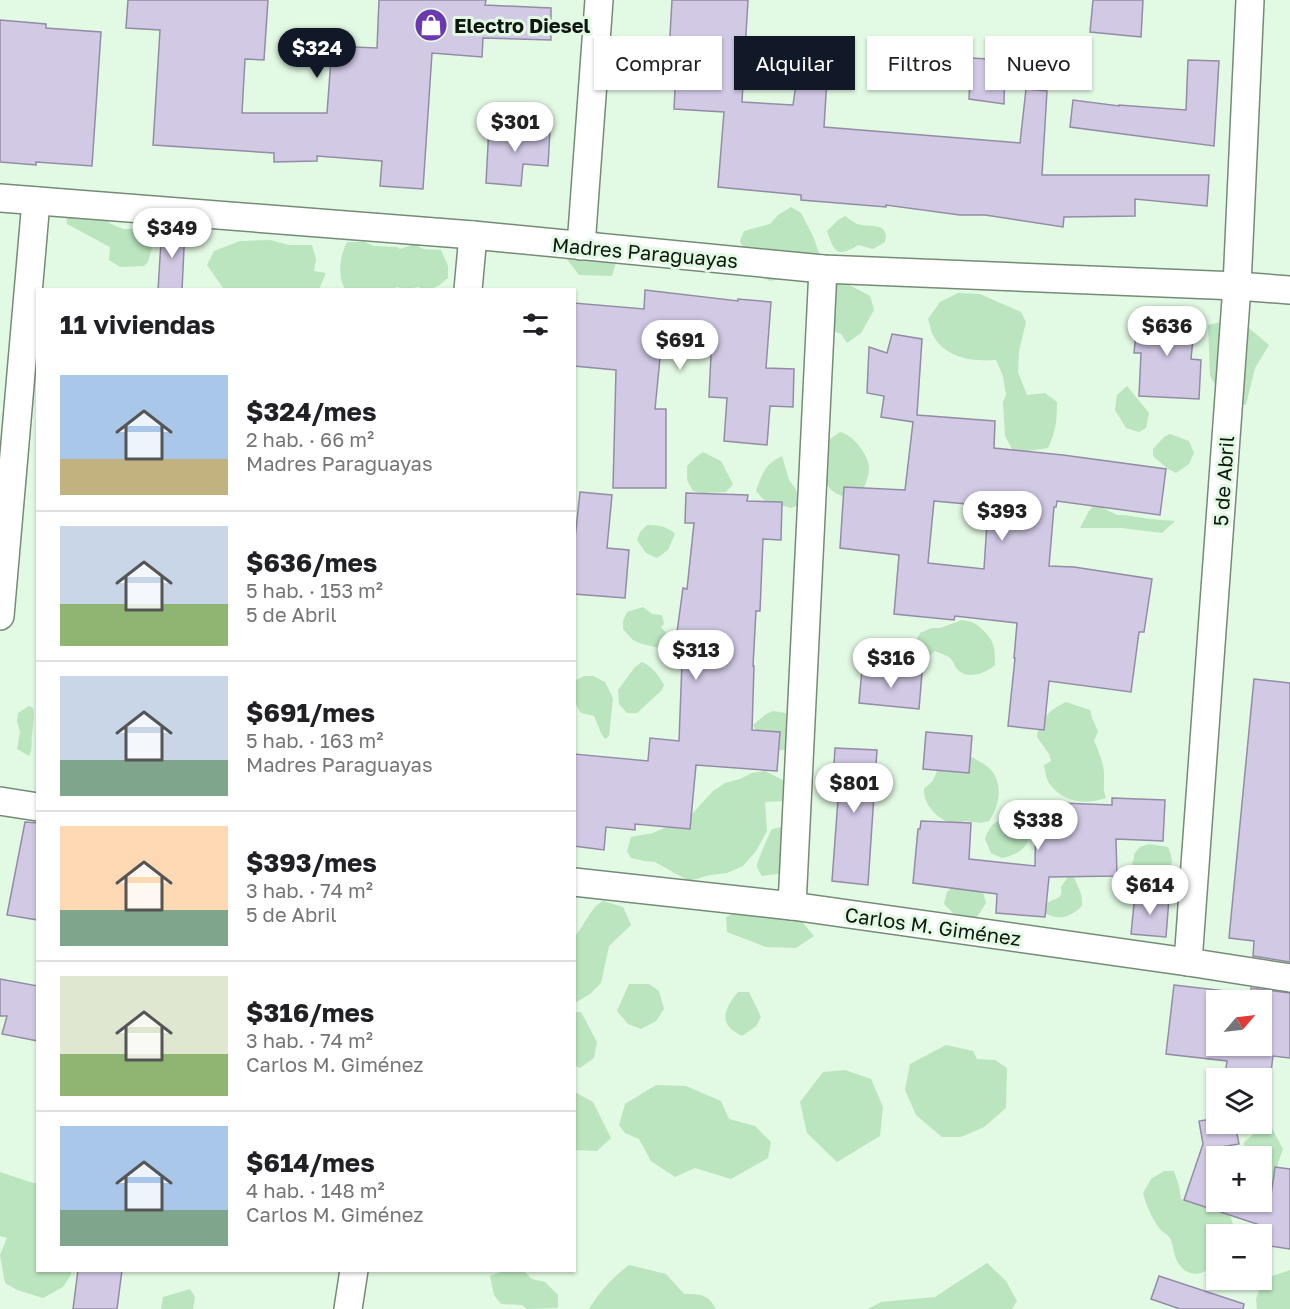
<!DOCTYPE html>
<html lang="es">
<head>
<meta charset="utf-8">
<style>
	:root { --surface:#fff; --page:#f6f6f6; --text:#202124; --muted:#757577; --line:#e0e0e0; --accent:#111827 }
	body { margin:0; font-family:"Golos Text",sans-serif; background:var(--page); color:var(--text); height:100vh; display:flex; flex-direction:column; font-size:22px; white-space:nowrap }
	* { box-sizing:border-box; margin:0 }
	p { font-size:20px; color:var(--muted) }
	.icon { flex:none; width:33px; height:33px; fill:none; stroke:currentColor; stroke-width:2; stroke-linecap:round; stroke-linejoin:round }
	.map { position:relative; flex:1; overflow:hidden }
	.details { position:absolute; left:36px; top:288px; width:540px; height:984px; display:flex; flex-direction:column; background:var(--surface); border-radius:0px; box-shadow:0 2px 4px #0004 }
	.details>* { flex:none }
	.top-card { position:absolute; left:594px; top:36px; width:570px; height:54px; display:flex; gap:12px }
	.needle { width:39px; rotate:62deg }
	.fabs { position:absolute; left:1206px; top:990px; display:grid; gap:12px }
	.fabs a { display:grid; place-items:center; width:66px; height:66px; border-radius:0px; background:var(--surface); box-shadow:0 2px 4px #0004; font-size:30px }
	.price { position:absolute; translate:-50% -51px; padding:0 14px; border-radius:21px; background:#fff; color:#222; font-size:20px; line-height:39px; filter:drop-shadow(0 2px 3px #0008) }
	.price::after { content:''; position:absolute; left:50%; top:36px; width:18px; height:14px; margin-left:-9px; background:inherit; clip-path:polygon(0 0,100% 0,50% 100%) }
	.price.active { background:var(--accent); color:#fff }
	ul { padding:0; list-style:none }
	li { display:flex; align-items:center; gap:18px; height:150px; padding:0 24px }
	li+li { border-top:2px solid var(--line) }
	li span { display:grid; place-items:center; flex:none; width:168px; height:120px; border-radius:0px; color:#555 }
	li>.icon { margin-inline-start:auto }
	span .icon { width:72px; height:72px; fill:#fffc; stroke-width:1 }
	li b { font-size:26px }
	h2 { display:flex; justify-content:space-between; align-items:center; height:72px; padding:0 24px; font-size:26px }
	.chip { padding:0 21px; border-radius:0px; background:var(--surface); box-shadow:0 2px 4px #0004; font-size:21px; line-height:54px }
	.chip.active { background:var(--accent); color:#fff }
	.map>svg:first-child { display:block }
	.green { fill:#bae5be }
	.building { fill:#d2c9e5; stroke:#948ca6; stroke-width:1.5; fill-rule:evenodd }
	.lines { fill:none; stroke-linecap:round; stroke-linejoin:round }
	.street-casing { stroke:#758b77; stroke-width:30 }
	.street { stroke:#fff; stroke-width:27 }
	.labels { text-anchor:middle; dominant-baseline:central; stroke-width:6; stroke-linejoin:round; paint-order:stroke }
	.poi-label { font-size:20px; font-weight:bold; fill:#0f1710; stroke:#e2fae3; text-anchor:start }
	.street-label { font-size:20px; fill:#0f1710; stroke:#e2fae3 }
</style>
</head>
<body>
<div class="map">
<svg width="1290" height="1309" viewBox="0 0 1290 1309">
	<rect width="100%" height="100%" fill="#e2fae3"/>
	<!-- green -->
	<g class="green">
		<polygon points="65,200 99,204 109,223 123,229 137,229 147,236 153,245 148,262 144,266 120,267 109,260 110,247 67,224"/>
		<polygon points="791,207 801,213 813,236 819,253 814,264 788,278 769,281 746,256 740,241 744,231 770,224 778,215"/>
		<path d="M 845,216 C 849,219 853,222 857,224 C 869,228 890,221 885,242 L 873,249 L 858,245 C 836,259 834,251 827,231 L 838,220 Z"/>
		<polygon points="598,231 605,235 617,259 612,276 579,275 566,258 577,242 580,233"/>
		<polygon points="270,240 289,245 312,245 316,259 314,271 326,273 319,289 224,289 207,265 214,251 240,241"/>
		<path d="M 347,242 L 365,242 L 374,246 L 397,247 L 400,249 L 415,244 L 423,249 L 441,250 L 448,266 L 448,278 L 438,286 L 431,289 L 423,289 L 419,287 L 406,289 L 397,287 L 392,289 L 345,289 C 337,275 340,256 347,242 Z"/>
		<polygon points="836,278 870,296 874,310 861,333 847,343 841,334 826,328"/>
		<path d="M 958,293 L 980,294 L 1021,312 L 1026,322 L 1019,351 L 1018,372 L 1027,395 L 1045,393 L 1057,402 C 1057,420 1056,431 1048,448 L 1014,453 L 1005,436 L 1003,402 L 1006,395 L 1003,376 L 996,360 C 973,362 943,358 932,333 C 930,329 930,323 928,319 L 940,302 Z"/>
		<polygon points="1237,318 1269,345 1255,368 1246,405 1223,399 1210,376 1208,325"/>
		<polygon points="1127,386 1149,413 1146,428 1139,432 1126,428 1115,410 1117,395"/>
		<path d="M 840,432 C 852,434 869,455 869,468 C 869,478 863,492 856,499 C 835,495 833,494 821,476 L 826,461 L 829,440 Z"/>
		<polygon points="1170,434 1189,441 1194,453 1189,464 1176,473 1168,469 1153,456 1153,449 1164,437"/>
		<polygon points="703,452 721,461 733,484 726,492 701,493 693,491 687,480 687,466 695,458"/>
		<path d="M 782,456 L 789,480 L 795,488 L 801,504 L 791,508 L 765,501 L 756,491 C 762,474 765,464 782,456 Z"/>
		<polygon points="1095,504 1117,515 1124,515 1150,519 1175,521 1162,533 1122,528 1080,528 1089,511"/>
		<path d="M 647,525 C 658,525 667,526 675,534 L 668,550 L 657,558 L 646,553 L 637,540 L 640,532 Z"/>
		<polygon points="643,607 652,614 662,615 664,624 661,627 667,634 671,642 660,648 642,644 633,640 623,629 623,621 627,612"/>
		<path d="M 962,620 C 973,622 974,622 983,630 C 995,642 995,648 995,665 C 986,673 968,680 958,670 C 954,666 954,661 949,657 C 945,655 940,653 935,651 L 928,657 L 915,659 L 911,651 L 920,633 L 932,628 L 940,628 Z"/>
		<path d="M 642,662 C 652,667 659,675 664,685 L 662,690 L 637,713 L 627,713 L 619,704 L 618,690 L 635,667 Z"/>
		<polygon points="584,676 593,676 605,682 613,698 609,736 605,739 601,733 594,716 581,713 575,703 575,683 576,680"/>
		<path d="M 1066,702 L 1090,710 L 1092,718 L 1098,731 L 1094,741 C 1099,752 1105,766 1104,778 C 1104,786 1103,790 1106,798 C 1085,805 1063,803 1049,783 C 1046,778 1045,771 1044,765 L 1051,761 L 1049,754 L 1037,737 C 1040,718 1050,710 1066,702 Z"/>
		<path d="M 29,706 L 33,708 C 35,718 33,725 32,735 C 31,743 33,748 29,756 L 17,749 L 20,732 L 17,721 L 18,713 Z"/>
		<polygon points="773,711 786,713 800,729 791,749 771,751 765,746 753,725 766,714"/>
		<path d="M 967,754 C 976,760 989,765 994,774 C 1003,789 998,808 989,821 L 981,823 L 965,821 L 953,825 C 938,818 923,806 924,788 C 933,783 935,777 938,767 Z"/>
		<polygon points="765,771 785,781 787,801 765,802 767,831 756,851 743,866 727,873 710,875 689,881 655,862 644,861 631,858 627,851 631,837 653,833 682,820 693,813 713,791 725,783 740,779 752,773"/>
		<path d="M 1010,819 L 1022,823 L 1030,836 C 1025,851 1017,854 1002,858 L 991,853 L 985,839 L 987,833 L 993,824 L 999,821 Z"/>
		<path d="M 786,826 L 785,873 L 762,876 C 762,876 757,868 757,867 C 756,864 769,834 772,829 Z"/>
		<polygon points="1149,844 1168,847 1171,855 1172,861 1170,874 1167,883 1165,885 1155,889 1137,880 1132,862 1134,859 1134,854 1140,847"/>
		<path d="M 1072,874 C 1077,884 1083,894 1082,906 C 1070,917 1060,921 1044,913 L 1042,908 C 1044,906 1046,903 1049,902 C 1057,897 1063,900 1061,887 L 1069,875 Z"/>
		<polygon points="956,884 983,892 986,903 977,917 964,921 953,913 944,904 947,892"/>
		<path d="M 603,901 L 623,907 L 631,925 L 609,946 L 601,983 L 590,994 L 575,1003 L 575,935 L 576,935 C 585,924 591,907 603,901 Z"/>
		<polygon points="744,910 798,917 814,936 796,948 766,947 727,932 726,917"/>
		<polygon points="629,984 649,984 659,991 664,1009 656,1021 641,1029 628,1024 617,1011"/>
		<path d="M 738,992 L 749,992 L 761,1017 L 756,1026 L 742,1036 C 717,1024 724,1009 738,992 Z"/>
		<polygon points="575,1012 581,1012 597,1042 594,1058 580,1068 575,1066"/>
		<polygon points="946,1045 973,1051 977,1059 995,1060 1007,1068 1006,1108 984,1127 961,1137 942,1137 916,1115 905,1090 910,1064"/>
		<polygon points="845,1070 871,1079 883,1107 880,1136 837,1162 807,1133 800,1102 823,1072"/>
		<polygon points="656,1085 686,1086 721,1101 729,1119 755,1126 771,1142 768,1158 731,1179 695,1168 675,1177 651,1161 639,1139 625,1133 619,1125 625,1104"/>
		<polygon points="575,1092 593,1102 611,1138 597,1151 575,1150"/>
		<polygon points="1270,1125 1283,1149 1278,1163 1275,1196 1262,1197 1262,1156 1245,1156 1244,1142 1262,1127"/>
		<path d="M 1164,1171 L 1174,1171 L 1179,1186 L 1181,1199 L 1193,1204 L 1227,1206 L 1236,1234 L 1216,1234 L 1216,1264 C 1201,1278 1183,1278 1175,1256 C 1173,1251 1173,1243 1170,1238 C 1167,1234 1162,1232 1159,1228 C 1152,1218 1146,1205 1143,1193 L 1151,1179 Z"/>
		<polygon points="0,1172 33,1183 37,1183 38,1270 71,1271 71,1275 63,1287 43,1298 17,1290 5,1283 0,1255 7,1238 0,1236"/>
		<polygon points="987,1263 1006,1281 1017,1301 1012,1309 868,1309 881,1302 935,1297"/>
		<path d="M 629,1265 L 666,1274 L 684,1294 C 700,1294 708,1294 716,1309 L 589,1309 C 600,1291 612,1278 629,1265 Z"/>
		<polygon points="1290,1270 1290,1309 1257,1309 1256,1299 1263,1279"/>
		<polygon points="504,1271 524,1271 532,1279 545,1282 558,1295 558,1308 527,1309 522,1305 501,1304 494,1295 490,1276"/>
		<polygon points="190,1289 195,1297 193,1309 161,1309 163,1297"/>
	</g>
	<!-- building -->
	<g class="building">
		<polygon points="128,0 268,0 264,60 245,59 242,113 327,113 332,46 377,48 379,0 486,0 485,5 551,8 551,40 483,38 482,57 432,53 423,189 380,186 382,161 317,156 317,161 274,162 274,153 153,145 160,30 126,28"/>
		<polygon points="672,0 748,0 742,102 793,105 801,49 849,56 846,81 827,78 824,127 1020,143 1026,89 1047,91 1042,175 1209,175 1207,206 1135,199 1135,216 1064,217 1063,227 985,215 960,215 886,205 886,207 801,200 801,195 718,187 724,112 674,109 676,70 668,70"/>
		<polygon points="1093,0 1143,0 1141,37 1090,32"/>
		<polygon points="0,20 46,24 46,28 101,32 92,166 36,162 36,165 0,162"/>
		<polygon points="971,58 1005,60 1004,104 969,99"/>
		<polygon points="1188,60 1219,61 1214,146 1070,127 1073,100 1119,106 1119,105 1186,110"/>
		<polygon points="489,126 550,130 548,166 523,164 521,186 486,183"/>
		<polygon points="162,226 185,228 182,290 158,290"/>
		<polygon points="645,290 738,301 738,299 771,302 766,368 794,369 793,407 770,406 767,445 724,441 727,398 709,397 711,355 661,348 655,409 666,409 666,488 613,488 616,370 574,366 574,303 644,309"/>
		<polygon points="1138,313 1195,318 1191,359 1201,360 1199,399 1139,396 1141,353 1134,353"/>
		<path d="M 892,334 L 922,339 L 917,415 L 995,421 L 994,448 L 1063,455 L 1166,469 L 1160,515 L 1057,501 L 1056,507 L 1054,507 L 1049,566 L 1074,567 L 1152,579 L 1144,632 L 1139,632 L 1131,692 L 1049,681 L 1044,730 L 1008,726 L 1015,658 L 1014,658 L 1017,623 L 955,616 L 954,620 L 894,614 L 899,555 L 840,548 L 844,487 L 905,490 L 913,422 L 881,417 L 884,396 L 867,393 L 869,347 L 887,353 ZM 934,501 L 988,506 L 984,569 L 928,563 Z"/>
		<polygon points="580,492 612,495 607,548 629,550 625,598 574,594 574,548"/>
		<polygon points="686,493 748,495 747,501 782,502 781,540 763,539 760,611 756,611 753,666 754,666 752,730 780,732 777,771 696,765 690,829 635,824 635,830 606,827 604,850 574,846 574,754 648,761 650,738 679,741 682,662 673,662 683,588 687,589 694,523 685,523"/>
		<polygon points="862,669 922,673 919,709 859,703"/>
		<polygon points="1254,679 1290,683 1290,962 1253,956 1254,941 1229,938"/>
		<polygon points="926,732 972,736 969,773 923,769"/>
		<polygon points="835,748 877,750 868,885 832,881 838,799 832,798"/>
		<polygon points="1112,798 1165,800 1163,841 1116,839 1117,876 1049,877 1045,917 996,913 997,894 913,883 918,829 920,829 921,821 971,823 969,859 1035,866 1036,802 1112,805"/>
		<polygon points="25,822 38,823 38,920 7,915"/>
		<polygon points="1135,894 1169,898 1166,937 1131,934"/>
		<polygon points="0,979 38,986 38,1041 2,1034 7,1016 0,1016"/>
		<path d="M 1174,985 L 1251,994 L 1251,988 L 1290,993 L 1290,1058 L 1273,1056 L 1270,1081 L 1262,1080 L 1262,1078 L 1225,1075 L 1227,1061 L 1166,1054 ZM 1216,1000 L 1262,1000 L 1262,1046 L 1216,1046 Z"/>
		<polygon points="1212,1117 1216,1117 1216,1124 1235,1124 1239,1144 1216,1148 1216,1202 1257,1202 1270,1203 1275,1167 1290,1169 1290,1249 1264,1245 1266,1227 1184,1200 1203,1144 1199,1121 1212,1119"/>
		<polygon points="78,1270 122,1270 117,1309 73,1309"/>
		<polygon points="1159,1276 1244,1304 1243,1309 1180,1309 1151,1299"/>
	</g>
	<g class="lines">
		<defs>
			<g id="street">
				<polyline points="0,198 473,235 823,269 1237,286 1290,290"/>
				<polyline points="581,246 599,0"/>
				<polyline points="468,290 473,235"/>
				<polyline points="0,616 36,201"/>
				<polyline points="0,801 38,807"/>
				<polyline points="574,882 792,906 1188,962 1290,978"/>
				<polyline points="792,906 823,269"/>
				<polyline points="1188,962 1237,286 1250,0"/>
				<polyline points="348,1309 354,1270"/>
			</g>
		</defs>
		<!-- street casing -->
		<use href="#street" class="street-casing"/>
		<!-- street -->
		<use href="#street" class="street"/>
	</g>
	<!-- icons -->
	<defs>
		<symbol id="shop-disc" viewBox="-11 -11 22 22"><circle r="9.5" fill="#6c38af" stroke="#e2fae3"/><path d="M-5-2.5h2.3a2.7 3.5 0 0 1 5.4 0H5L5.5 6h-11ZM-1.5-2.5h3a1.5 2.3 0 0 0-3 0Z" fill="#fff"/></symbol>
	</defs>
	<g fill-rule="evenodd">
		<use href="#shop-disc" x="412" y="6" width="38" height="38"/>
	</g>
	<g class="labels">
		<!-- poi labels -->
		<g class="poi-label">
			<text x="454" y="25">Electro Diesel</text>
		</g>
		<!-- street labels -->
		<g class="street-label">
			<text transform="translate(645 252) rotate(5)">Madres Paraguayas</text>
			<text transform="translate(1223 481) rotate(-86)">5 de Abril</text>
			<text transform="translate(933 926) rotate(8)">Carlos M. Giménez</text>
		</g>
	</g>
</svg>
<div class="fabs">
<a><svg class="needle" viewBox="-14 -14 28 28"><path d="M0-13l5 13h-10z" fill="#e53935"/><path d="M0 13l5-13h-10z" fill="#757577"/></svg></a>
<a><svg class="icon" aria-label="layers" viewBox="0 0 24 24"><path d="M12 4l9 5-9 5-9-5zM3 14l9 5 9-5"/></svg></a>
<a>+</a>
<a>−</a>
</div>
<b class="price active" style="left:317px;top:79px">$324</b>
<b class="price" style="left:515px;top:153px">$301</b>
<b class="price" style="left:172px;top:259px">$349</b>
<b class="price" style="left:1167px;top:357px">$636</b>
<b class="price" style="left:680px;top:371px">$691</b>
<b class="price" style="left:1002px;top:542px">$393</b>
<b class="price" style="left:696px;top:681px">$313</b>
<b class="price" style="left:891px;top:689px">$316</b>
<b class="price" style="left:854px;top:814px">$801</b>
<b class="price" style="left:1038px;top:851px">$338</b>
<b class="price" style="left:1150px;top:916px">$614</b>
<div class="top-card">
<a class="chip">Comprar</a>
<a class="chip active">Alquilar</a>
<a class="chip">Filtros</a>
<a class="chip">Nuevo</a>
</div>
<section class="details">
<h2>11 viviendas<svg class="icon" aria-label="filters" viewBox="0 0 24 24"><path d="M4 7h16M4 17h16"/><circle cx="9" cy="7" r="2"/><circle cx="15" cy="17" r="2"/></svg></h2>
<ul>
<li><span style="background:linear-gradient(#a9c7e8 70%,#c2b280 0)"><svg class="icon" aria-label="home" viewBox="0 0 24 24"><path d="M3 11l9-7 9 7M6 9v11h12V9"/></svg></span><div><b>$324/mes</b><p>2 hab. · 66 m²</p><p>Madres Paraguayas</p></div></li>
<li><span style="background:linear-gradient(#c9d6e8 65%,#8fb573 0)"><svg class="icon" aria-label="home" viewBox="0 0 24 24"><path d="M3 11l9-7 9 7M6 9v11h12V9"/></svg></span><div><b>$636/mes</b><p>5 hab. · 153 m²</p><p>5 de Abril</p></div></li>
<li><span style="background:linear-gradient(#c9d6e8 70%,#7fa58c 0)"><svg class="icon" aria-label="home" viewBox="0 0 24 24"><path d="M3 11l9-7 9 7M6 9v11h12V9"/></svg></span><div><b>$691/mes</b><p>5 hab. · 163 m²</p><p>Madres Paraguayas</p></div></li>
<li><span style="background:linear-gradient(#ffd9b3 70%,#7fa58c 0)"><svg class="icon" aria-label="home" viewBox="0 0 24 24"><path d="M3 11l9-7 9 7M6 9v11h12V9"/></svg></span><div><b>$393/mes</b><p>3 hab. · 74 m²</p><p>5 de Abril</p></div></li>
<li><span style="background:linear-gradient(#dfe7d0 65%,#8fb573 0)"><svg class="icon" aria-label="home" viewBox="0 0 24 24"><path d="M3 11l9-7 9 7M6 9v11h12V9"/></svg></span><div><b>$316/mes</b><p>3 hab. · 74 m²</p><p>Carlos M. Giménez</p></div></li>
<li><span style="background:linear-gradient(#a9c7e8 70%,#7fa58c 0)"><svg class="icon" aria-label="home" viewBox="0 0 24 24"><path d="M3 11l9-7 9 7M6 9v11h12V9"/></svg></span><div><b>$614/mes</b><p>4 hab. · 148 m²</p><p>Carlos M. Giménez</p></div></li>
</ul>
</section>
</div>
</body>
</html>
